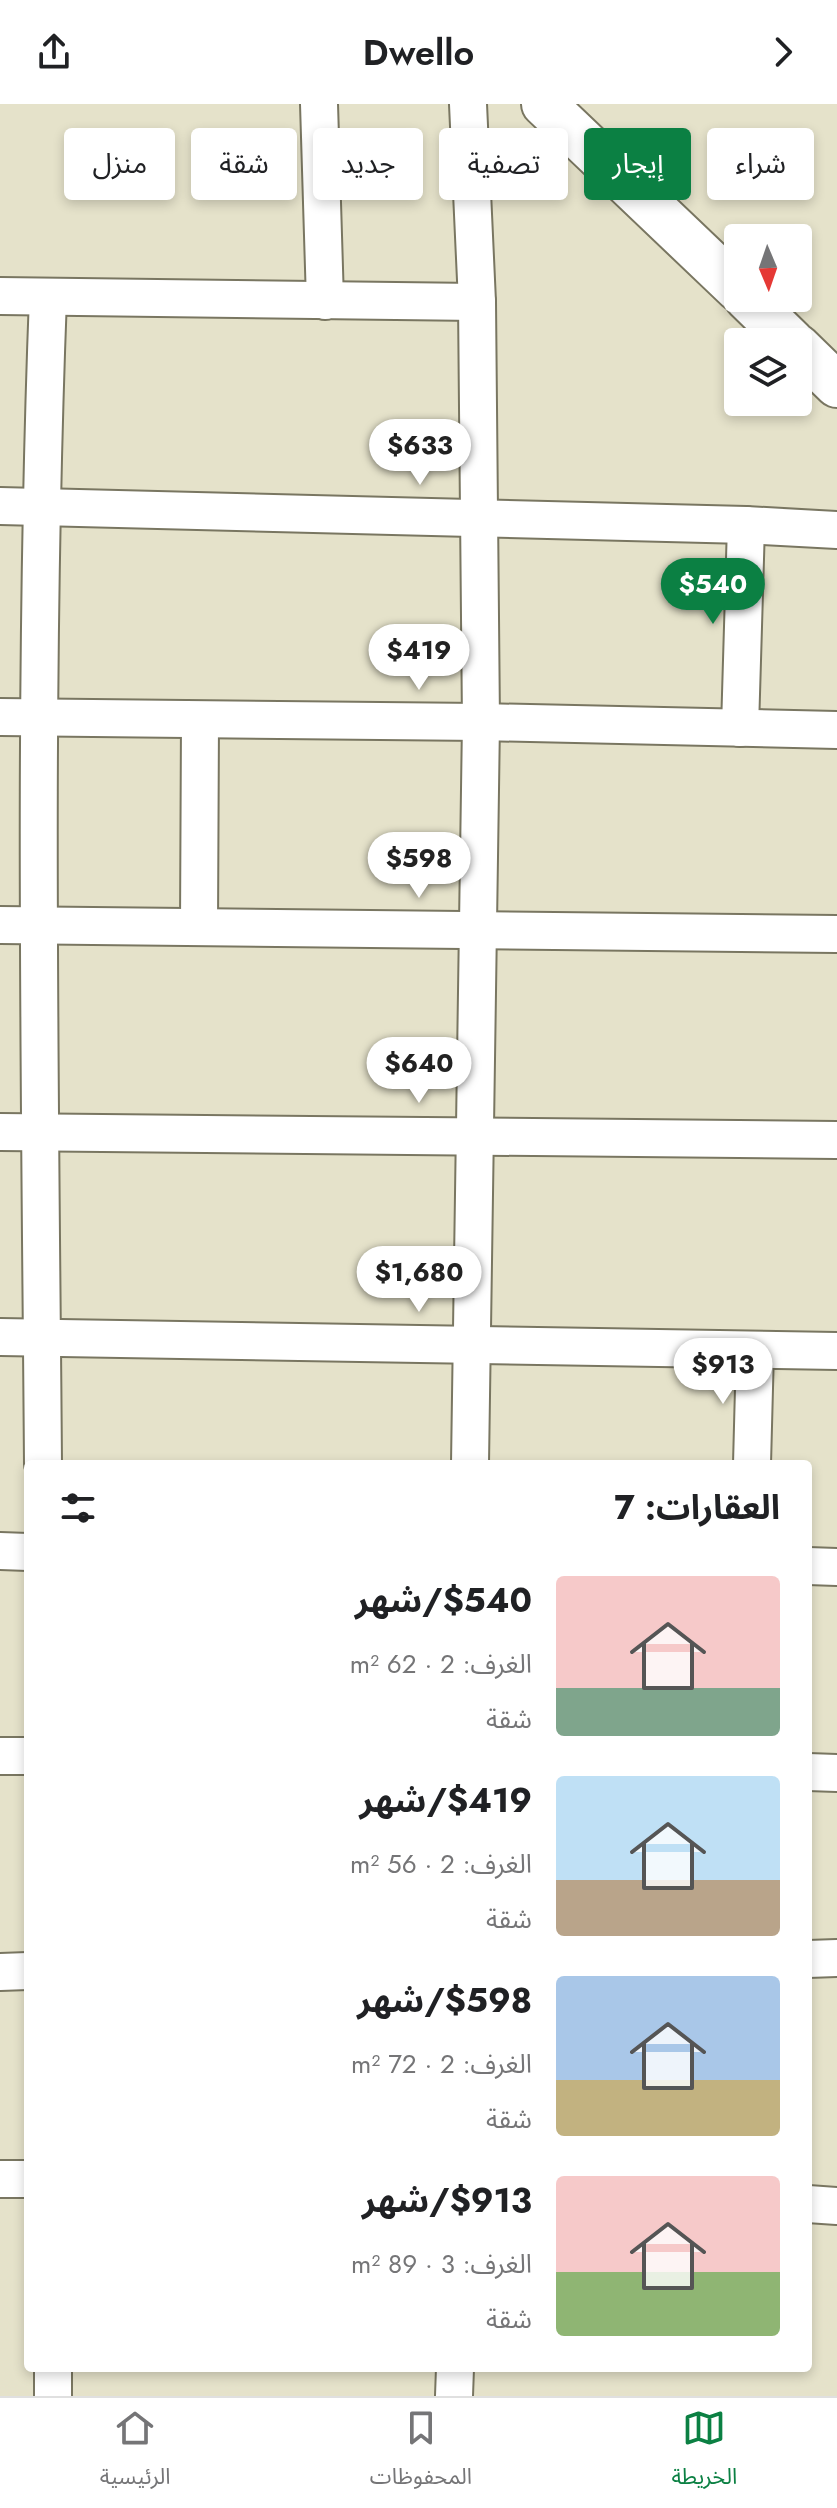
<!DOCTYPE html>
<html lang="ar">
<head>
<meta charset="utf-8">
<style>
	:root { --surface:#fff; --page:#f2f2f2; --text:#202124; --muted:#757577; --line:#e0e0e0; --accent:#0b8043 }
	body { margin:0; font-family:Jost,"Noto Sans Arabic",sans-serif; background:var(--page); color:var(--text); direction:rtl; height:100vh; display:flex; flex-direction:column; font-size:30px; white-space:nowrap }
	* { box-sizing:border-box; margin:0 }
	p { font-size:26px; color:var(--muted) }
	.icon { flex:none; width:44px; height:44px; fill:none; stroke:currentColor; stroke-width:2; stroke-linecap:round; stroke-linejoin:round }
	.map { position:relative; flex:1; overflow:hidden; direction:ltr }
	.panel { position:absolute; left:24px; top:1356px; width:788px; height:912px; display:flex; flex-direction:column; background:var(--surface); border-radius:8px; box-shadow:0 4px 12px #0003; direction:rtl }
	.panel>* { flex:none }
	.hud { position:absolute; left:24px; top:24px; width:790px; height:72px; direction:rtl; display:flex; gap:16px }
	.needle { width:52px; rotate:178deg }
	.fabs { position:absolute; left:724px; top:120px; display:grid; gap:16px }
	.fabs a { display:grid; place-items:center; width:88px; height:88px; border-radius:8px; background:var(--surface); box-shadow:0 4px 12px #0003; font-size:40px }
	.price { position:absolute; translate:-50% -68px; padding:0 18px; border-radius:28px; background:#fff; color:#222; font-size:26px; line-height:52px; filter:drop-shadow(0 2px 4px #0008) }
	.price::after { content:''; position:absolute; left:50%; top:48px; width:24px; height:18px; margin-left:-12px; background:inherit; clip-path:polygon(0 0,100% 0,50% 100%) }
	.price.selected { background:var(--accent); color:#fff }
	ul { padding:0; list-style:none }
	li { display:flex; align-items:center; gap:24px; height:200px; padding:0 32px }
	li span { display:grid; place-items:center; flex:none; width:224px; height:160px; border-radius:8px; color:#555 }
	li>.icon { margin-inline-start:auto }
	span .icon { width:96px; height:96px; fill:#fffc; stroke-width:1 }
	li b { font-size:34px }
	h2 { display:flex; justify-content:space-between; align-items:center; height:96px; padding:0 32px; font-size:34px }
	.tag { padding:0 28px; border-radius:8px; background:var(--surface); box-shadow:0 4px 12px #0003; font-size:28px; line-height:72px }
	.tag.selected { background:var(--accent); color:#fff }
	header { display:flex; justify-content:space-between; align-items:center; height:104px; padding:0 32px; background:var(--surface); font-size:36px; font-weight:600 }
	.menu { display:flex; justify-content:space-around; align-items:center; height:112px; border-top:2px solid var(--line); background:var(--surface); font-size:22px; color:var(--muted) }
	.menu a { display:grid; justify-items:center; gap:4px }
	.menu .selected { color:var(--accent) }
	.map>svg:first-child { display:block }
	.lines { fill:none; stroke-linecap:round; stroke-linejoin:round }
	.street-casing { stroke:#797661; stroke-width:40 }
	.primary-casing { stroke:#797661; stroke-width:48 }
	.street { stroke:#fff; stroke-width:36 }
	.primary { stroke:#fff; stroke-width:44 }
</style>
</head>
<body>
<header><svg class="icon" aria-label="forward" viewBox="0 0 24 24"><path d="M9 5l7 7-7 7"/></svg>Dwello<svg class="icon" aria-label="share" viewBox="0 0 24 24"><path d="M12 15V3M7 8l5-5 5 5M5 13v7h14v-7"/></svg></header>
<div class="map">
<svg width="837" height="2292" viewBox="0 0 837 2292">
	<rect width="100%" height="100%" fill="#e5e2ca"/>
	<g class="lines">
		<defs>
			<g id="street">
				<polyline points="319,0 325,197"/>
				<polyline points="468,0 477,198 481,618 470,1360"/>
				<polyline points="0,192 477,198"/>
				<polyline points="0,402 746,421 837,426"/>
				<polyline points="0,613 481,618 837,626"/>
				<polyline points="740,624 746,421"/>
				<polyline points="0,821 837,830"/>
				<polyline points="199,822 200,616"/>
				<polyline points="0,1028 837,1036"/>
				<polyline points="0,1233 837,1247"/>
				<path d="M 43,1360 C 40,971 33,582 48,193"/>
				<polyline points="752,1360 755,1246"/>
				<polyline points="0,1447 28,1448"/>
				<polyline points="808,1462 837,1463"/>
				<polyline points="0,1652 28,1652"/>
				<polyline points="808,1668 837,1669"/>
				<polyline points="808,1855 837,1854"/>
				<polyline points="0,1868 28,1867"/>
				<polyline points="0,2075 28,2075"/>
				<polyline points="808,2100 837,2102"/>
				<polyline points="53,2264 53,2292"/>
				<polyline points="454,2292 455,2264"/>
			</g>
			<g id="primary">
				<polyline points="544,0 738,185"/>
				<polyline points="747,194 792,238"/>
				<polyline points="798,243 837,281"/>
			</g>
		</defs>
		<!-- street casing -->
		<use href="#street" class="street-casing"/>
		<!-- primary casing -->
		<use href="#primary" class="primary-casing"/>
		<!-- street -->
		<use href="#street" class="street"/>
		<!-- primary -->
		<use href="#primary" class="primary"/>
	</g>
</svg>
<div class="fabs">
<a><svg class="needle" viewBox="-14 -14 28 28"><path d="M0-13l5 13h-10z" fill="#e53935"/><path d="M0 13l5-13h-10z" fill="#757577"/></svg></a>
<a><svg class="icon" aria-label="layers" viewBox="0 0 24 24"><path d="M12 4l9 5-9 5-9-5zM3 14l9 5 9-5"/></svg></a>
</div>
<b class="price" style="left:420px;top:383px">$633</b>
<b class="price selected" style="left:713px;top:522px">$540</b>
<b class="price" style="left:419px;top:588px">$419</b>
<b class="price" style="left:419px;top:796px">$598</b>
<b class="price" style="left:419px;top:1001px">$640</b>
<b class="price" style="left:419px;top:1210px">$1,680</b>
<b class="price" style="left:723px;top:1302px">$913</b>
<div class="hud">
<a class="tag">شراء</a>
<a class="tag selected">إيجار</a>
<a class="tag">تصفية</a>
<a class="tag">جديد</a>
<a class="tag">شقة</a>
<a class="tag">منزل</a>
</div>
<section class="panel">
<h2>العقارات: 7<svg class="icon" aria-label="filters" viewBox="0 0 24 24"><path d="M4 7h16M4 17h16"/><circle cx="9" cy="7" r="2"/><circle cx="15" cy="17" r="2"/></svg></h2>
<ul>
<li><span style="background:linear-gradient(#f6c9c9 70%,#7fa58c 0)"><svg class="icon" aria-label="home" viewBox="0 0 24 24"><path d="M3 11l9-7 9 7M6 9v11h12V9"/></svg></span><div><b>$540/شهر</b><p>الغرف: 2 · 62 m²</p><p>شقة</p></div></li>
<li><span style="background:linear-gradient(#bfe0f5 65%,#b9a48a 0)"><svg class="icon" aria-label="home" viewBox="0 0 24 24"><path d="M3 11l9-7 9 7M6 9v11h12V9"/></svg></span><div><b>$419/شهر</b><p>الغرف: 2 · 56 m²</p><p>شقة</p></div></li>
<li><span style="background:linear-gradient(#a9c7e8 65%,#c2b280 0)"><svg class="icon" aria-label="home" viewBox="0 0 24 24"><path d="M3 11l9-7 9 7M6 9v11h12V9"/></svg></span><div><b>$598/شهر</b><p>الغرف: 2 · 72 m²</p><p>شقة</p></div></li>
<li><span style="background:linear-gradient(#f6c9c9 60%,#8fb573 0)"><svg class="icon" aria-label="home" viewBox="0 0 24 24"><path d="M3 11l9-7 9 7M6 9v11h12V9"/></svg></span><div><b>$913/شهر</b><p>الغرف: 3 · 89 m²</p><p>شقة</p></div></li>
</ul>
</section>
</div>
<nav class="menu">
<a class="selected"><svg class="icon" aria-label="map" viewBox="0 0 24 24"><path d="M3 6l6-2 6 2 6-2v14l-6 2-6-2-6 2zM9 4v14M15 6v14"/></svg>الخريطة</a>
<a><svg class="icon" aria-label="saved" viewBox="0 0 24 24"><path d="M7 4h10v16l-5-4-5 4z"/></svg>المحفوظات</a>
<a><svg class="icon" aria-label="home" viewBox="0 0 24 24"><path d="M3 11l9-7 9 7M6 9v11h12V9"/></svg>الرئيسية</a>
</nav>
</body>
</html>
